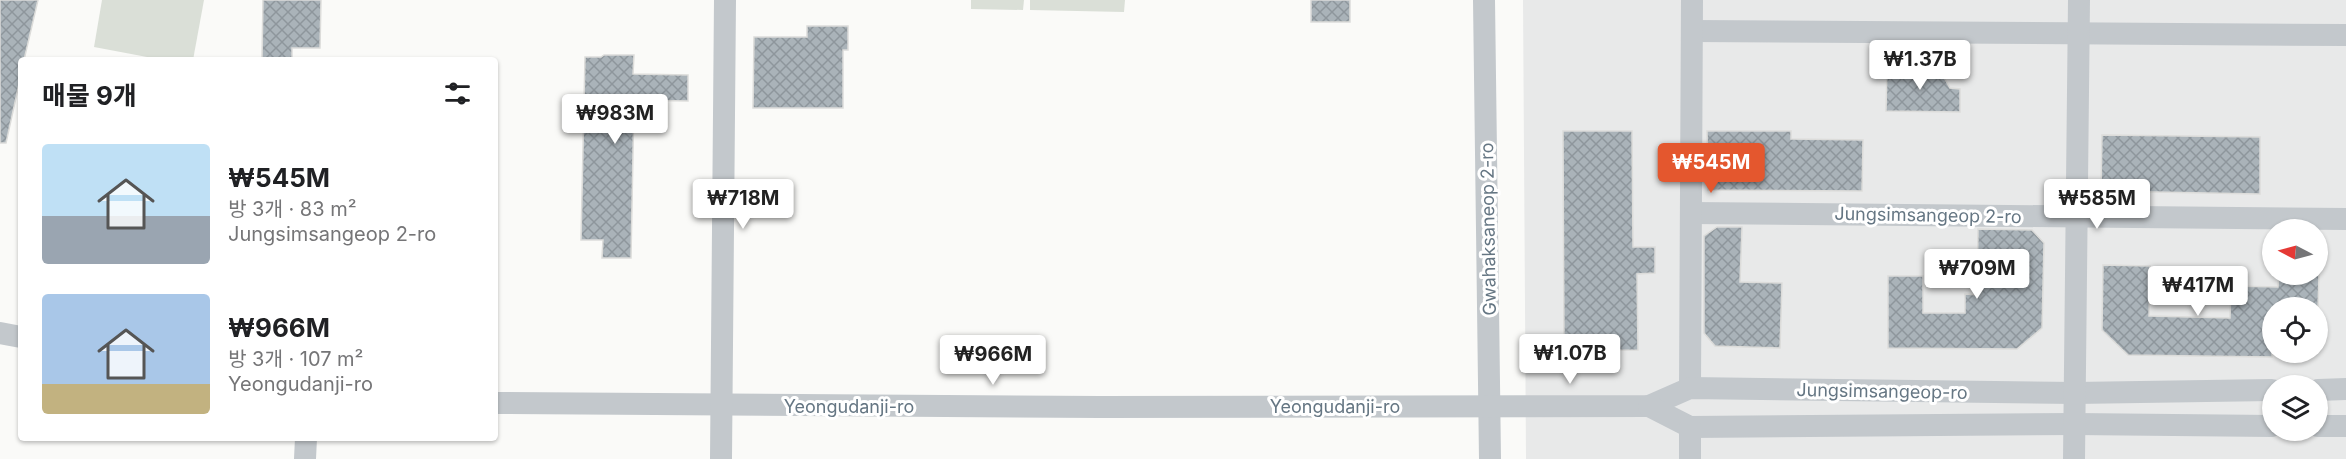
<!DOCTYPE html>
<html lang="ko">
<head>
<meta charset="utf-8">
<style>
	:root { --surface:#fff; --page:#f2f2f2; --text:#202124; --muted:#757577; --accent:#e4572e }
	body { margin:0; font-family:Inter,"Noto Sans KR",sans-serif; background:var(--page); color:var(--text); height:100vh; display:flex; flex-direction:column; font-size:22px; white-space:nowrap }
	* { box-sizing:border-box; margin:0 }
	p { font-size:20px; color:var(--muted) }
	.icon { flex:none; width:33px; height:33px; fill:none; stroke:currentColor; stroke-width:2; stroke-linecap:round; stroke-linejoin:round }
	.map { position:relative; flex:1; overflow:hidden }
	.side { position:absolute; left:18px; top:57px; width:480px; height:384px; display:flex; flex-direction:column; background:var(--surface); border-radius:6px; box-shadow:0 2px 4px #0004 }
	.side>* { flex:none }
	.needle { width:39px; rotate:276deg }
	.controls { position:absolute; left:2262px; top:219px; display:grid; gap:12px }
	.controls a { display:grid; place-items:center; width:66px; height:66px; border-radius:50%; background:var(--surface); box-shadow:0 2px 4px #0004; font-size:30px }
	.price { position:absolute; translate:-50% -51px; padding:0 14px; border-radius:6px; background:#fff; color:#222; font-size:20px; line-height:39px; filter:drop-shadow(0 2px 3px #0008) }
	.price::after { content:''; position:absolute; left:50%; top:36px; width:18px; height:14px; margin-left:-9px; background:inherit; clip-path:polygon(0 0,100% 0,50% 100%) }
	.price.selected { background:var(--accent); color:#fff }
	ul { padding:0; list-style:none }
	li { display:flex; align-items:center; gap:18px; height:150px; padding:0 24px }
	li span { display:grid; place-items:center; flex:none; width:168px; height:120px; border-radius:6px; color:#555 }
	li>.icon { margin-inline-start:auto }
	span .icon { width:72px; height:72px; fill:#fffc; stroke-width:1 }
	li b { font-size:26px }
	h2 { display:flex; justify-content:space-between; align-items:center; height:72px; padding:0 24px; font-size:26px }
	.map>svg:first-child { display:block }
	.built { fill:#e8e9e9; fill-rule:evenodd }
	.pitch { fill:#dadfd7 }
	.building { fill:url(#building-cross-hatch); stroke:#dcdcda; stroke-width:1.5 }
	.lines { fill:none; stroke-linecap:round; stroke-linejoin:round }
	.minor { stroke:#c3c8cc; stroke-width:22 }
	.labels { text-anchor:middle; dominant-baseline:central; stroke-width:6; stroke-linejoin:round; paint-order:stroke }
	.street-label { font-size:18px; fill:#657683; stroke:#fff }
</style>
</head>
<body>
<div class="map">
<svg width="2346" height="459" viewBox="0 0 2346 459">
	<defs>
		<pattern id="building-cross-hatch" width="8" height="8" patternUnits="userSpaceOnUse" patternTransform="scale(1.5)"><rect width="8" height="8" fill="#aab3b9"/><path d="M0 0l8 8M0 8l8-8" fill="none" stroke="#8e969c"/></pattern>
	</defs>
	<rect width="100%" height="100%" fill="#fafaf8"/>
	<!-- built -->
	<path class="built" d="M 1523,0 L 2346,0 L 2346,459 L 1526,459 ZM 2272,230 L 2318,230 L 2318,274 L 2272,274 ZM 2272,308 L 2318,308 L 2318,352 L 2272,352 ZM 2272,386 L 2318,386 L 2318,430 L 2272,430 Z"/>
	<!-- pitch -->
	<g class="pitch">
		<polygon points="102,0 204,0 193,60 163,60 94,47"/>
		<polygon points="971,0 1024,0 1023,10 971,9"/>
		<polygon points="1030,0 1125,0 1124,12 1030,10"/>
	</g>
	<!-- building -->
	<g class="building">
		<polygon points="0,0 38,0 24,60 21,60 21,75 6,143 0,143"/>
		<polygon points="263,0 321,0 320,48 292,48 292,58 262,58"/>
		<rect x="1311" y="0" width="39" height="22"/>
		<polygon points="807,26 848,26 848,50 843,50 843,108 753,108 754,37 807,37"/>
		<polygon points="604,55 634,55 633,74 688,75 688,101 634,100 631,258 602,258 603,240 581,240 585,57 601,57"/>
		<polygon points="1887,67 1938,67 1950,88 1960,89 1960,112 1886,111"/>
		<polygon points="1563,131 1632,131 1633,247 1655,247 1655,273 1637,274 1638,350 1564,351"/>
		<polygon points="1707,131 1791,131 1791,139 1863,140 1862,191 1708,190"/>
		<polygon points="2102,135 2260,137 2260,194 2101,191"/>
		<polygon points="1717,227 1742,227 1740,282 1782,283 1780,348 1715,346 1704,333 1704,236"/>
		<polygon points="1978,229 2032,230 2044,243 2042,328 2017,349 1888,348 1888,276 1923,276 1923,313 1965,313 1965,294 1977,295"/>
		<polygon points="2103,265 2150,266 2149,316 2230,318 2231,286 2278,287 2279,274 2319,274 2318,308 2272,308 2272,357 2128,355 2102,330"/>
	</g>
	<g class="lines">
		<!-- minor -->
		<g class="minor">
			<polyline points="1484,0 1490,459"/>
			<polyline points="1692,31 2346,35"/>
			<polyline points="1691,213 2346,219"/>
			<polyline points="0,333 21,337"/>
			<polyline points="1690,388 1692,0"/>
			<polyline points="2318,390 2346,389"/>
			<polyline points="495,403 1100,407 1649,406 1690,388 2075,393 2272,390"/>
			<polyline points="1649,406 1690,427 2075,424 2272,426"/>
			<polyline points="2318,426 2346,426"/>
			<polyline points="305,459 306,438"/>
			<polyline points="721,459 725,0"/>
			<polyline points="1690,459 1690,427"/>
			<polyline points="2074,459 2079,0"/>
		</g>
	</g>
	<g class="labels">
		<!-- street labels -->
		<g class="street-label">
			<text transform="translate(1928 215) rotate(1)">Jungsimsangeop 2-ro</text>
			<text transform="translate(1488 229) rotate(-91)">Gwahaksaneop 2-ro</text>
			<text transform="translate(1882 391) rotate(1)">Jungsimsangeop-ro</text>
			<text x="849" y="406">Yeongudanji-ro</text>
			<text x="1335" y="406">Yeongudanji-ro</text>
		</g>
	</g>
</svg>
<div class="controls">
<a><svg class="needle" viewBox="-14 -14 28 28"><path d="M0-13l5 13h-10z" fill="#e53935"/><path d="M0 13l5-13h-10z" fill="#757577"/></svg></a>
<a><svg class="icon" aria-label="locate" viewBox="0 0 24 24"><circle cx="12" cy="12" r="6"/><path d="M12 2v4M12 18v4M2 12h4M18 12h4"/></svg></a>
<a><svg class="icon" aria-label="layers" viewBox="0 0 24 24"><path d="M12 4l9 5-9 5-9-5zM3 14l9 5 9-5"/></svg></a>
</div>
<b class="price" style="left:1920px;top:91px">₩1.37B</b>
<b class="price" style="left:615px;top:145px">₩983M</b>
<b class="price selected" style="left:1711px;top:194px">₩545M</b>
<b class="price" style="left:743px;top:230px">₩718M</b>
<b class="price" style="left:2097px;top:230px">₩585M</b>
<b class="price" style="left:1977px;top:300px">₩709M</b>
<b class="price" style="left:2198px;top:317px">₩417M</b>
<b class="price" style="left:1570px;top:385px">₩1.07B</b>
<b class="price" style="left:993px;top:386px">₩966M</b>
<section class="side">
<h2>매물 9개<svg class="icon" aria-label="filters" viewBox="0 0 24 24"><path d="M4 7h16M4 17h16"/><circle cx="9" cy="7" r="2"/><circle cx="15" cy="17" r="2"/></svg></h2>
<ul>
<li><span style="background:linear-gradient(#bfe0f5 60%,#9aa5b1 0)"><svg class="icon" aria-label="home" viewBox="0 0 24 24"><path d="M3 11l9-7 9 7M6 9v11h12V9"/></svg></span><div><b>₩545M</b><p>방 3개 · 83 m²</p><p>Jungsimsangeop 2-ro</p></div></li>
<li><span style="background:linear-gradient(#a9c7e8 75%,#c2b280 0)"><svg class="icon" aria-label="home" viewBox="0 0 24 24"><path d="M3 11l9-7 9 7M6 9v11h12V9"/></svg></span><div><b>₩966M</b><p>방 3개 · 107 m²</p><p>Yeongudanji-ro</p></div></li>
</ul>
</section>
</div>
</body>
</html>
